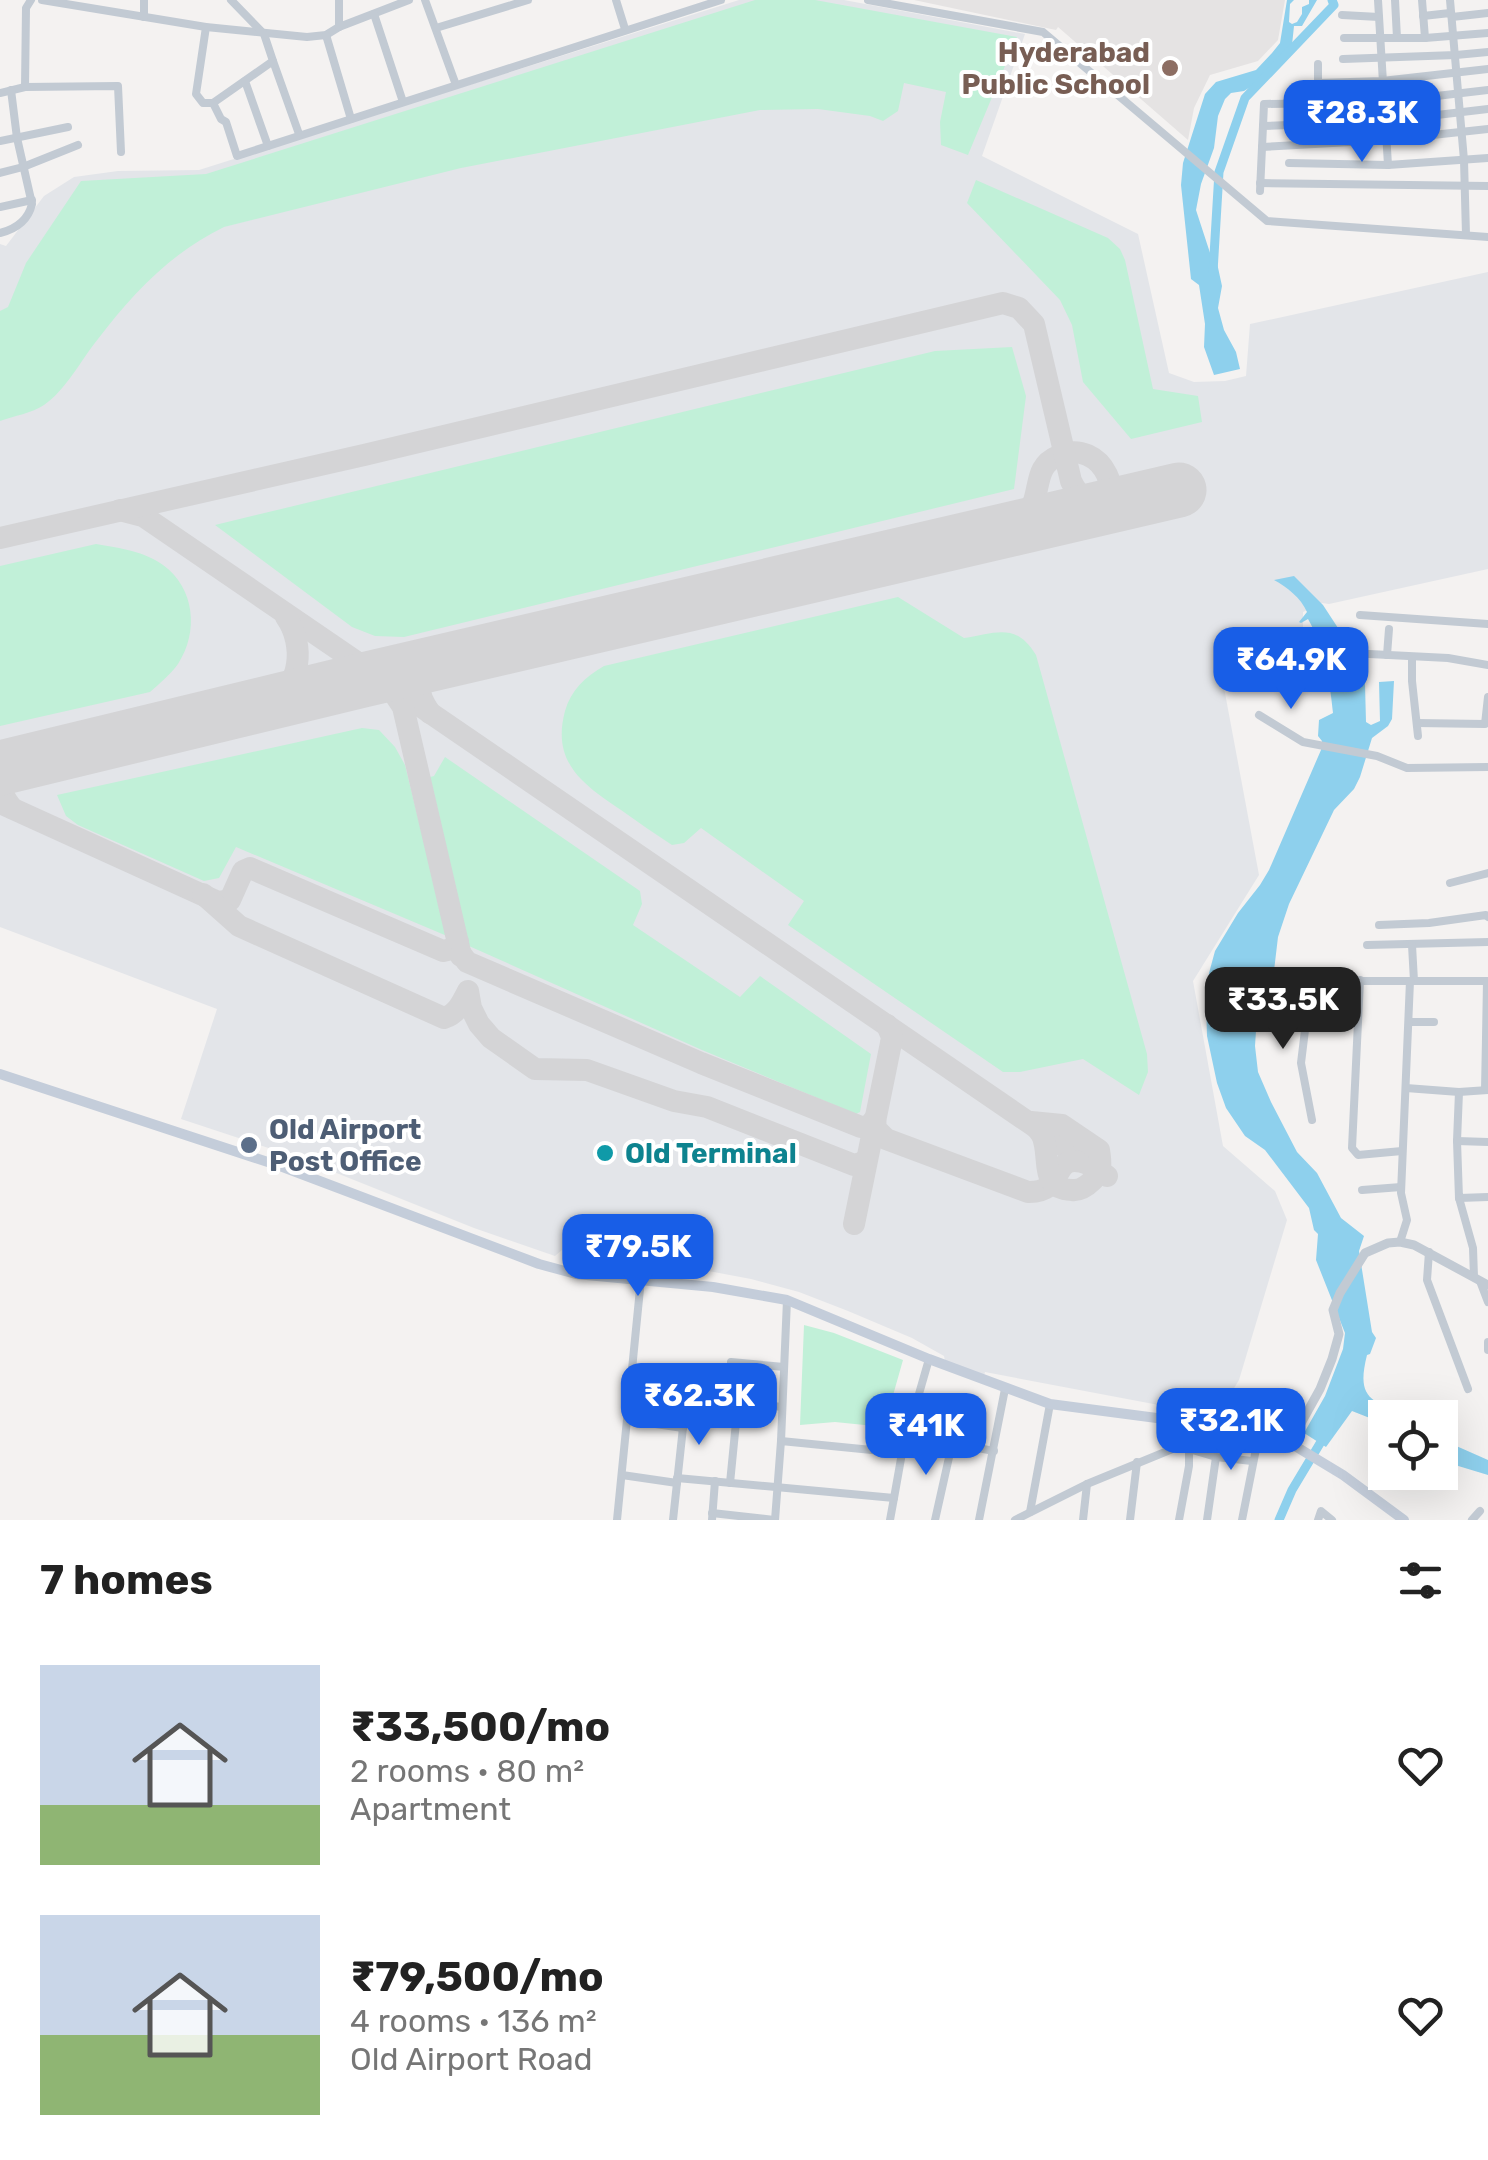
<!DOCTYPE html>
<html lang="en">
<head>
<meta charset="utf-8">
<style>
	:root { --surface:#fff; --page:#f6f6f6; --text:#222; --muted:#767676; --accent:#185ee7 }
	body { margin:0; font-family:Rubik,sans-serif; background:var(--page); color:var(--text); height:100vh; display:flex; flex-direction:column; font-size:38px; white-space:nowrap }
	* { box-sizing:border-box; margin:0 }
	p { font-size:32px; color:var(--muted) }
	.icon { flex:none; width:55px; height:55px; fill:none; stroke:currentColor; stroke-width:2; stroke-linecap:round; stroke-linejoin:round }
	.map { position:relative; height:1520px; overflow:hidden }
	.side { display:flex; flex-direction:column; background:var(--surface); flex:1 }
	.side>* { flex:none }
	.controls { position:absolute; left:1368px; top:1400px; display:grid; gap:20px }
	.controls a { display:grid; place-items:center; width:90px; height:90px; border-radius:0px; background:var(--surface); box-shadow:0 10px 40px #0002; font-size:50px }
	.price { position:absolute; translate:-50% -85px; padding:0 22px; border-radius:20px; background:var(--accent); color:#fff; font-size:32px; line-height:65px; filter:drop-shadow(0 2px 5px #0008) }
	.price::after { content:''; position:absolute; left:50%; top:60px; width:30px; height:22px; margin-left:-15px; background:inherit; clip-path:polygon(0 0,100% 0,50% 100%) }
	.price.current { background:#222; color:#fff }
	ul { padding:0; list-style:none }
	li { display:flex; align-items:center; gap:30px; height:250px; padding:0 40px }
	li span { display:grid; place-items:center; flex:none; width:280px; height:200px; border-radius:0px; color:#555 }
	li>.icon { margin-inline-start:auto }
	span .icon { width:120px; height:120px; fill:#fffc; stroke-width:1 }
	li b { font-size:42px }
	h2 { display:flex; justify-content:space-between; align-items:center; height:120px; padding:0 40px; font-size:42px }
	.map>svg:first-child { display:block }
	.education { fill:#e5e3e3 }
	.airport { fill:#e3e5e9 }
	.green { fill:#c1f0d8 }
	.water { fill:#8ed0ed }
	.lines { fill:none; stroke-linecap:round; stroke-linejoin:round }
	.canal { stroke:#8ed0ed; stroke-width:9 }
	.taxiway { stroke:#d4d4d6; stroke-width:22 }
	.runway { stroke:#d4d4d6; stroke-width:55 }
	.minor { stroke:#c2cad3; stroke-width:8 }
	.tertiary { stroke:#c2cad3; stroke-width:9 }
	.secondary { stroke:#c4cdda; stroke-width:10 }
	.education-dot { fill:#8d6e63; stroke:#fff; stroke-width:4 }
	.service-dot { fill:#5c6f8a; stroke:#fff; stroke-width:4 }
	.culture-dot { fill:#0f9aa8; stroke:#fff; stroke-width:4 }
	.labels { text-anchor:middle; dominant-baseline:central; stroke-width:8; stroke-linejoin:round; paint-order:stroke }
	.education-label { font-size:28px; font-weight:bold; fill:#785e54; stroke:#fff; text-anchor:end }
	.service-label { font-size:28px; font-weight:bold; fill:#4e5e75; stroke:#fff; text-anchor:start }
	.culture-label { font-size:28px; font-weight:bold; fill:#0d838f; stroke:#fff; text-anchor:start }
</style>
</head>
<body>
<div class="map">
<svg width="1488" height="1520" viewBox="0 0 1488 1520">
	<rect width="100%" height="100%" fill="#f4f2f1"/>
	<!-- education -->
	<polygon class="education" points="914,0 1285,0 1278,40 1258,61 1210,75 1194,108 1188,140 1058,27 1056,30"/>
	<!-- airport -->
	<polygon class="airport" points="739,0 844,0 1025,34 982,156 1138,234 1169,373 1194,382 1225,381 1246,376 1250,324 1488,272 1488,569 1329,604 1322,603 1303,612 1303,633 1219,661 1259,875 1193,981 1223,1146 1275,1191 1287,1220 1239,1380 1217,1416 985,1372 984,1376 945,1361 944,1356 912,1338 848,1311 799,1292 751,1279 703,1270 615,1264 562,1250 555,1256 474,1228 299,1158 181,1119 217,1009 0,927 0,244 6,246 44,196 74,177 118,171 199,170"/>
	<!-- green -->
	<g class="green">
		<path d="M 755,0 L 815,0 L 1017,37 L 968,155 L 941,145 L 940,122 L 946,92 L 904,83 L 898,111 L 883,121 L 870,116 L 818,109 L 760,110 L 461,168 L 224,227 C 172,252 133,293 98,339 C 81,360 66,390 44,405 C 32,413 14,416 0,421 L 0,311 L 8,307 L 26,263 L 81,181 L 206,174 Z"/>
		<polygon points="976,180 1108,238 1120,249 1125,260 1153,389 1198,396 1202,422 1131,439 1083,382 1072,325 1060,300 967,203"/>
		<polygon points="1012,347 1026,396 1014,489 404,637 375,636 352,627 215,525 935,351"/>
		<path d="M 96,544 C 119,548 144,551 163,565 C 195,588 199,632 178,664 C 170,675 160,683 150,692 L 0,726 L 0,566 Z"/>
		<path d="M 898,597 L 964,638 C 996,633 1016,622 1036,655 L 1147,1054 L 1148,1072 L 1139,1095 L 1083,1059 L 1020,1072 L 1003,1072 L 788,925 L 804,901 L 701,828 L 684,843 L 672,845 C 655,834 638,822 621,810 C 584,785 551,763 565,711 C 571,690 585,677 604,666 Z"/>
		<polygon points="362,728 379,730 395,747 405,765 447,936 236,847 219,878 204,881 78,825 66,816 57,795"/>
		<polygon points="445,757 640,891 642,904 633,925 740,997 760,976 871,1054 860,1112 856,1114 702,1050 469,946 430,777 434,776"/>
		<polygon points="804,1325 834,1333 903,1360 884,1427 835,1422 800,1425"/>
	</g>
	<!-- water -->
	<g class="water">
		<polygon points="1287,0 1294,0 1290,4 1289,22 1292,24 1297,22 1302,14 1302,7 1309,4 1309,0 1317,0 1302,26 1294,26 1292,45 1252,86 1244,91 1231,93 1225,99 1218,116 1214,148 1201,184 1196,210 1212,259 1217,263 1222,286 1218,308 1224,330 1236,352 1240,369 1214,375 1204,347 1205,324 1199,285 1191,279 1181,185 1183,163 1205,94 1216,82 1256,70 1272,53 1280,43"/>
		<path d="M 1294,576 L 1323,605 L 1355,654 L 1365,684 L 1366,722 L 1371,725 L 1380,721 L 1379,682 L 1394,681 L 1392,719 L 1388,726 L 1372,738 L 1360,777 L 1354,789 L 1334,810 L 1289,904 L 1278,937 L 1271,996 L 1266,1015 L 1256,1031 L 1255,1046 L 1258,1072 L 1271,1102 L 1297,1152 L 1317,1173 L 1341,1218 L 1364,1236 L 1359,1251 L 1372,1332 L 1376,1338 L 1370,1354 L 1367,1355 C 1356,1399 1371,1399 1405,1417 L 1385,1418 L 1385,1424 L 1352,1411 L 1326,1447 L 1304,1433 L 1325,1396 L 1343,1349 L 1345,1333 L 1316,1260 L 1318,1234 L 1314,1230 L 1309,1208 L 1265,1150 L 1245,1136 L 1226,1108 L 1217,1083 L 1207,1036 L 1206,1003 L 1209,973 L 1215,951 L 1238,913 L 1260,885 L 1269,870 L 1321,750 L 1322,741 L 1318,736 L 1319,720 L 1333,713 C 1330,681 1324,646 1308,619 L 1301,623 L 1299,622 L 1307,612 C 1301,598 1287,587 1274,580 Z"/>
		<polygon points="1440,1433 1445,1436 1445,1441 1488,1460 1488,1475 1455,1465 1440,1457"/>
	</g>
	<g class="lines">
		<!-- canal -->
		<g class="canal">
			<polyline points="1213,272 1219,172 1245,98 1334,5 1332,0"/>
			<polyline points="1279,1520 1292,1490 1325,1435"/>
		</g>
		<!-- taxiway -->
		<g class="taxiway">
			<polyline points="120,510 143,516 367,669 387,674"/>
			<path d="M 1000,532 C 1015,525 1028,516 1034,501 C 1040,482 1037,465 1058,456 C 1102,436 1133,502 1091,524 C 1074,532 1026,530 1005,531"/>
			<path d="M 0,538 L 364,455 L 1003,303 L 1019,308 L 1034,324 L 1071,481 C 1079,498 1089,505 1108,507"/>
			<polyline points="363,680 382,683 404,695 1107,1176"/>
			<polyline points="391,689 403,707 461,956"/>
			<path d="M 269,702 C 302,688 305,644 286,617"/>
			<path d="M 430,713 C 413,688 418,680 440,662"/>
			<path d="M 12,766 L 1,774 C 0,789 3,797 12,808"/>
			<polyline points="0,803 218,902 230,900 243,871 250,868 443,951 456,948 458,942"/>
			<path d="M 203,894 L 239,926 L 444,1018 C 457,1014 462,1003 468,991 L 471,1008 L 479,1024 L 491,1038 L 535,1069 L 587,1070 L 674,1101 L 707,1107 L 854,1165 L 864,1162 L 867,1158"/>
			<path d="M 461,954 L 467,962 L 701,1063 L 861,1127 L 869,1126 L 875,1119 L 876,1129 L 886,1139 L 1028,1192 C 1069,1193 1048,1150 1088,1164"/>
			<path d="M 1031,1122 L 1062,1125 L 1099,1150 C 1101,1162 1102,1171 1093,1180 C 1087,1186 1080,1191 1072,1190 C 1040,1189 1050,1161 1044,1141 C 1043,1135 1040,1132 1036,1127"/>
			<polyline points="854,1224 891,1043 892,1037 887,1025"/>
		</g>
		<!-- runway -->
		<polyline class="runway" points="0,768 363,680 1179,490"/>
		<!-- minor -->
		<g class="minor">
			<polyline points="42,0 206,27 307,37 326,35 339,27 409,0"/>
			<polyline points="144,0 144,17"/>
			<polyline points="339,0 339,27"/>
			<polyline points="425,0 456,85"/>
			<polyline points="616,0 625,29"/>
			<polyline points="868,0 1043,32 1267,221 1488,237"/>
			<polyline points="1378,0 1388,165"/>
			<polyline points="1395,0 1397,38"/>
			<polyline points="1422,0 1425,38"/>
			<polyline points="1450,0 1464,160 1466,235"/>
			<polyline points="374,14 403,102"/>
			<polyline points="1342,15 1379,17"/>
			<polyline points="1423,16 1450,13 1452,17 1488,13"/>
			<polyline points="206,27 196,94 203,103 213,103 273,61 264,34 231,0"/>
			<polyline points="436,28 528,0"/>
			<polyline points="326,35 351,119"/>
			<polyline points="1344,38 1425,38 1488,33"/>
			<polyline points="1343,59 1456,55 1488,52"/>
			<polyline points="273,61 299,134"/>
			<polyline points="1318,64 1318,83"/>
			<polyline points="245,81 268,146"/>
			<polyline points="25,87 26,8 31,0"/>
			<polyline points="0,93 25,87 118,86 121,152"/>
			<polyline points="213,103 221,119 226,122 237,156 721,0"/>
			<polyline points="1320,104 1318,83 1382,81 1488,69"/>
			<polyline points="1263,126 1386,121 1488,109"/>
			<polyline points="0,141 68,127"/>
			<polyline points="1262,147 1387,140 1488,129"/>
			<polyline points="1289,163 1388,165 1488,158"/>
			<polyline points="0,173 23,167 78,145"/>
			<polyline points="1260,183 1488,186"/>
			<polyline points="1260,191 1264,104 1385,102 1488,90"/>
			<polyline points="0,207 32,200"/>
			<path d="M 0,233 C 16,229 28,221 32,204 L 17,138 L 11,90"/>
			<polyline points="1360,615 1488,624"/>
			<polyline points="1369,654 1448,658 1488,665"/>
			<polyline points="1387,655 1389,629"/>
			<polyline points="1412,657 1412,681 1418,736"/>
			<polyline points="1259,715 1303,742 1377,756 1407,768 1488,767"/>
			<polyline points="1417,723 1485,724 1488,697"/>
			<polyline points="1450,883 1488,873"/>
			<polyline points="1379,925 1429,923 1486,915 1488,917"/>
			<polyline points="1367,945 1488,942"/>
			<polyline points="1412,945 1414,981 1488,981"/>
			<polyline points="1360,980 1352,1148 1358,1155 1402,1151"/>
			<polyline points="1409,1022 1434,1022"/>
			<polyline points="1486,1038 1487,981"/>
			<polyline points="1406,1088 1459,1092 1488,1090"/>
			<polyline points="1485,1090 1486,1038 1488,1038"/>
			<polyline points="1459,1092 1457,1141 1459,1198 1488,1197"/>
			<polyline points="1312,1120 1301,1063 1311,981 1411,981"/>
			<polyline points="1457,1141 1488,1142"/>
			<polyline points="1362,1190 1401,1187"/>
			<polyline points="1459,1198 1473,1248 1474,1277"/>
			<polyline points="1400,1242 1407,1220 1401,1193 1410,981"/>
			<polyline points="1429,1252 1427,1280 1468,1389"/>
			<polyline points="1480,1281 1488,1302"/>
			<polyline points="1488,1342 1488,1350"/>
			<polyline points="731,1362 784,1367"/>
			<polyline points="687,1396 782,1407"/>
			<polyline points="628,1420 683,1428"/>
			<polyline points="908,1435 994,1451"/>
			<polyline points="781,1441 787,1300"/>
			<polyline points="622,1475 677,1483"/>
			<polyline points="677,1478 894,1498 902,1453"/>
			<polyline points="730,1483 738,1402"/>
			<polyline points="1030,1512 1050,1404"/>
			<polyline points="712,1513 774,1520"/>
			<polyline points="617,1520 641,1279"/>
			<polyline points="673,1520 689,1372"/>
			<polyline points="712,1520 715,1481"/>
			<polyline points="775,1520 781,1441 902,1453 929,1359"/>
			<polyline points="890,1520 894,1498"/>
			<polyline points="935,1520 952,1444"/>
			<polyline points="979,1520 1005,1389"/>
			<polyline points="1015,1520 1087,1484 1187,1443 1210,1425"/>
			<polyline points="1083,1520 1087,1484"/>
			<polyline points="1130,1520 1137,1462"/>
			<polyline points="1179,1520 1189,1466 1189,1449 1216,1457"/>
			<polyline points="1207,1520 1216,1457 1252,1461"/>
			<polyline points="1242,1520 1259,1434"/>
			<polyline points="1318,1520 1321,1511 1332,1520"/>
			<polyline points="1472,1520 1480,1511"/>
		</g>
		<!-- tertiary -->
		<polyline class="tertiary" points="1290,1443 1320,1389 1332,1359 1339,1334 1333,1310 1340,1293 1365,1253 1388,1243 1400,1242 1414,1245 1488,1285"/>
		<!-- secondary -->
		<polyline class="secondary" points="0,1074 280,1166 539,1264 576,1274 713,1287 787,1300 929,1359 1050,1404 1210,1425 1259,1434 1290,1443 1343,1475 1404,1520"/>
	</g>
	<!-- markers -->
	<circle class="education-dot" cx="1170" cy="68" r="10"/>
	<circle class="service-dot" cx="249" cy="1145" r="10"/>
	<circle class="culture-dot" cx="605" cy="1153" r="10"/>
	<g class="labels">
		<!-- education labels -->
		<g class="education-label">
			<text x="1150" y="52">Hyderabad<tspan x="1150" dy="32">Public School</tspan></text>
		</g>
		<!-- service labels -->
		<g class="service-label">
			<text x="269" y="1129">Old Airport<tspan x="269" dy="32">Post Office</tspan></text>
		</g>
		<!-- culture labels -->
		<g class="culture-label">
			<text x="625" y="1153">Old Terminal</text>
		</g>
	</g>
</svg>
<div class="controls">
<a><svg class="icon" aria-label="locate" viewBox="0 0 24 24"><circle cx="12" cy="12" r="6"/><path d="M12 2v4M12 18v4M2 12h4M18 12h4"/></svg></a>
</div>
<b class="price" style="left:1362px;top:165px">₹28.3K</b>
<b class="price" style="left:1291px;top:712px">₹64.9K</b>
<b class="price current" style="left:1283px;top:1052px">₹33.5K</b>
<b class="price" style="left:638px;top:1299px">₹79.5K</b>
<b class="price" style="left:699px;top:1448px">₹62.3K</b>
<b class="price" style="left:1231px;top:1473px">₹32.1K</b>
<b class="price" style="left:926px;top:1478px">₹41K</b>
</div>
<section class="side">
<h2>7 homes<svg class="icon" aria-label="filters" viewBox="0 0 24 24"><path d="M4 7h16M4 17h16"/><circle cx="9" cy="7" r="2"/><circle cx="15" cy="17" r="2"/></svg></h2>
<ul>
<li><span style="background:linear-gradient(#c9d6e8 70%,#8fb573 0)"><svg class="icon" aria-label="home" viewBox="0 0 24 24"><path d="M3 11l9-7 9 7M6 9v11h12V9"/></svg></span><div><b>₹33,500/mo</b><p>2 rooms · 80 m²</p><p>Apartment</p></div><svg class="icon" aria-label="heart" viewBox="0 0 24 24"><path d="M12 20l-8-8c-3-5 5-10 8-4 3-6 11-1 8 4z"/></svg></li>
<li><span style="background:linear-gradient(#c9d6e8 60%,#8fb573 0)"><svg class="icon" aria-label="home" viewBox="0 0 24 24"><path d="M3 11l9-7 9 7M6 9v11h12V9"/></svg></span><div><b>₹79,500/mo</b><p>4 rooms · 136 m²</p><p>Old Airport Road</p></div><svg class="icon" aria-label="heart" viewBox="0 0 24 24"><path d="M12 20l-8-8c-3-5 5-10 8-4 3-6 11-1 8 4z"/></svg></li>
</ul>
</section>
</body>
</html>
